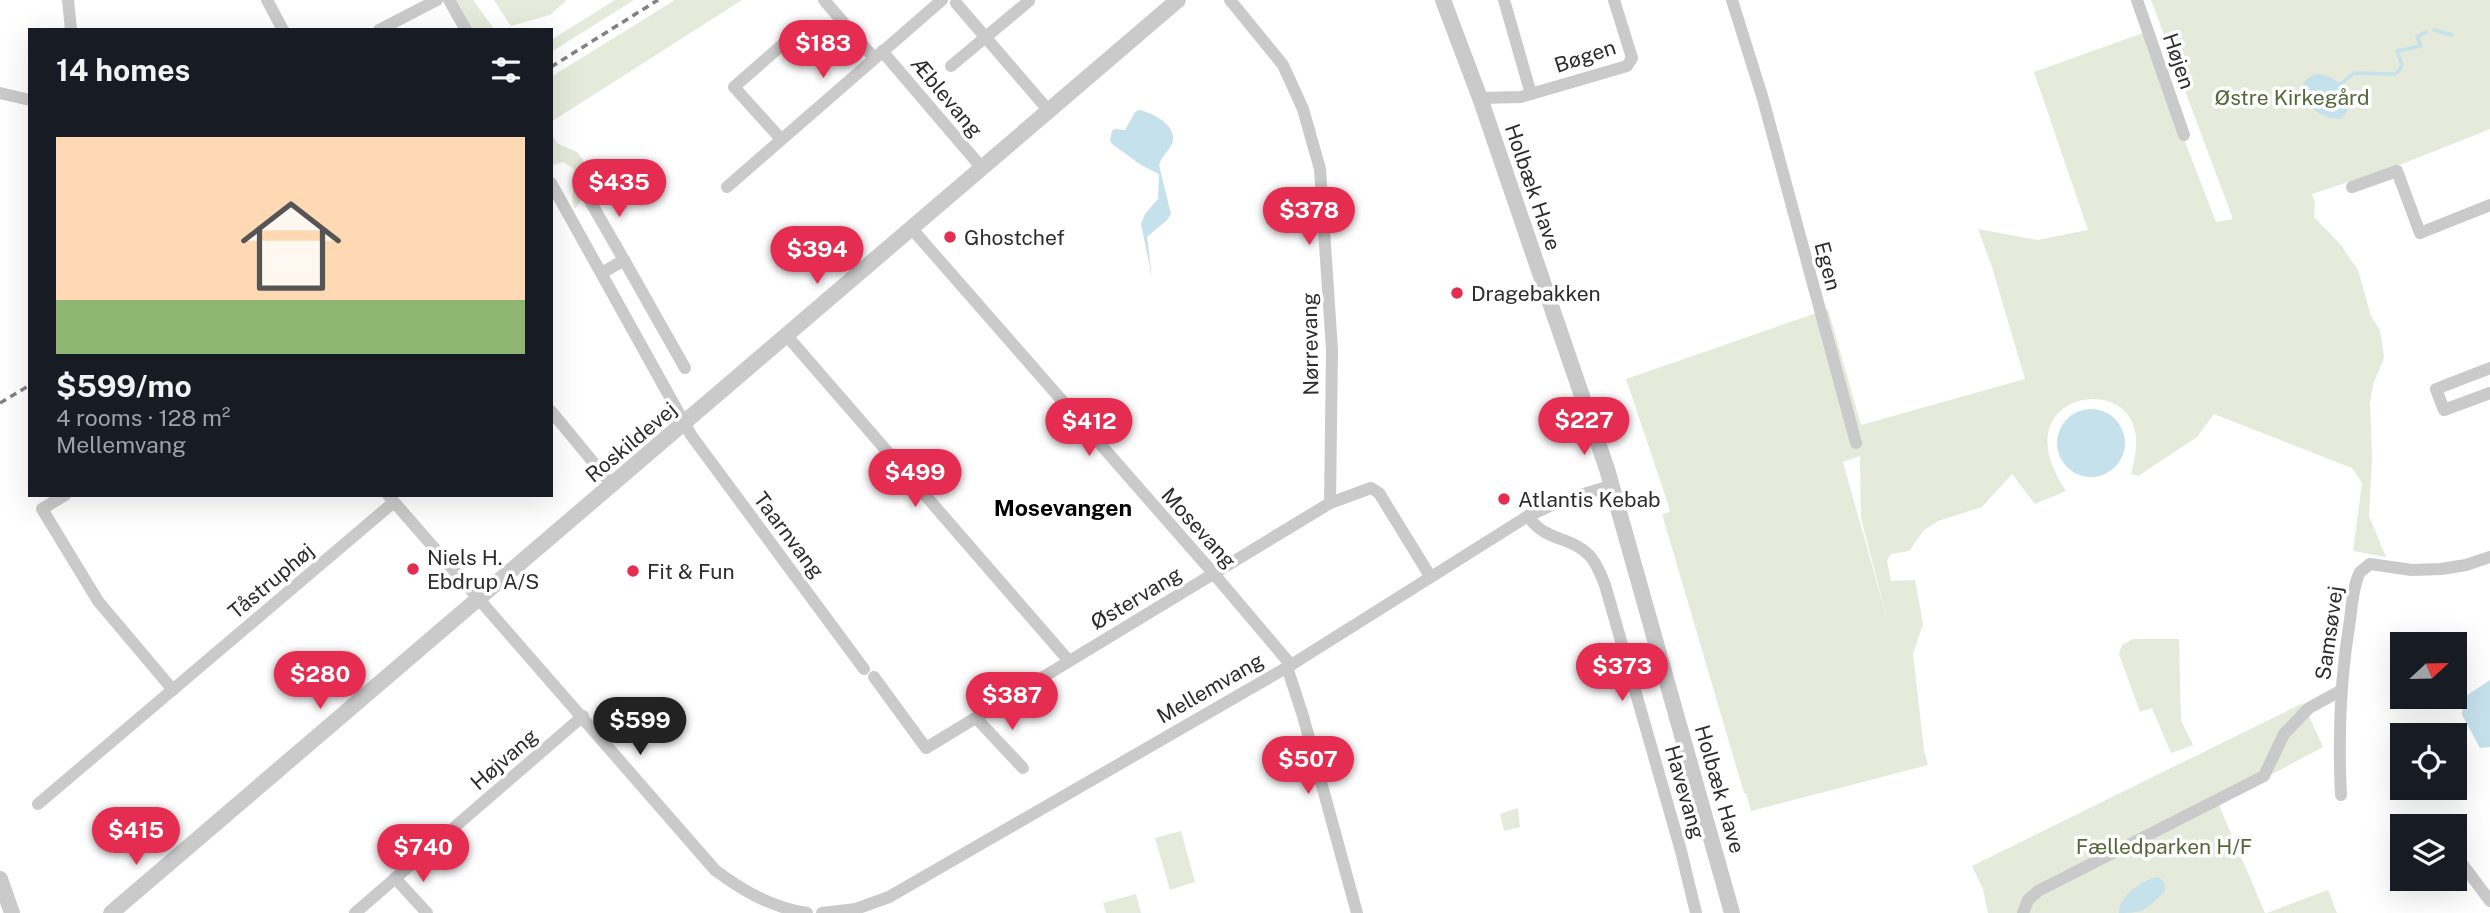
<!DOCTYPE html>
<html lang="en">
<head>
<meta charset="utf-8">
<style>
	:root { --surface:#171b24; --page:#242831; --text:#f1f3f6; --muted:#9ea1a6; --accent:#e52d52 }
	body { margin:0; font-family:"Public Sans",sans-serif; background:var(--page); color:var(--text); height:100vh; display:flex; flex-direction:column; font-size:26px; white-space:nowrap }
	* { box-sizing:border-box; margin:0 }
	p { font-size:23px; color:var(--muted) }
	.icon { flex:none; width:38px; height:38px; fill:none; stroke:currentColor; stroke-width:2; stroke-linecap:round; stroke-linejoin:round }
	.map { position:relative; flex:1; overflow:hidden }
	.side { position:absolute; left:28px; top:28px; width:525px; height:469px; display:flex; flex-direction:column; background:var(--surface); border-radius:0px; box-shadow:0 7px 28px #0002 }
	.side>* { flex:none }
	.needle { width:46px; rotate:68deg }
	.buttons { position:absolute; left:2390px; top:632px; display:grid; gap:14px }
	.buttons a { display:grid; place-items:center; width:77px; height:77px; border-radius:0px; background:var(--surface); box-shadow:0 7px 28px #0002; font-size:35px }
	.price { position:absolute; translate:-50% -60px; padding:0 16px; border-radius:24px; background:var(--accent); color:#fff; font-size:23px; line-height:46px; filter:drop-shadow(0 2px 4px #0008) }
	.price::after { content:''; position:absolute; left:50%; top:42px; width:21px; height:16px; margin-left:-10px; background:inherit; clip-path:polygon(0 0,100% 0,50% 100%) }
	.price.selected { background:#222; color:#fff }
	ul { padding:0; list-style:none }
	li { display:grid; align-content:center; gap:14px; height:371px; padding:0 28px }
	li span { display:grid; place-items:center; height:217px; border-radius:0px; color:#555 }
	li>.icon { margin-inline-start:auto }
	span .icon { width:126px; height:126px; fill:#fffc; stroke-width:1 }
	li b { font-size:30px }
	h2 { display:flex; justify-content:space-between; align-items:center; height:84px; padding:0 28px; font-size:30px }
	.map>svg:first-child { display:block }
	.green { fill:#e5eada; fill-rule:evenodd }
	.water { fill:#c5e1eb }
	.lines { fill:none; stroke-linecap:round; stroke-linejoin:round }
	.stream { stroke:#c5e1eb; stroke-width:3.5 }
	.minor { stroke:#cacaca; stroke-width:12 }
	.tertiary { stroke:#cacaca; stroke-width:16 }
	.rail { stroke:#828282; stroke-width:3.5; stroke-dasharray:7 5; stroke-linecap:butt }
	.poi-dot { fill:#e52d52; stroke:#fff; stroke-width:2.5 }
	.labels { text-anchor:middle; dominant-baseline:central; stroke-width:7; stroke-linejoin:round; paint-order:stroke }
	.street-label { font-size:21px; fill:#2d2d2d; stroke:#fff }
	.park-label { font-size:21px; fill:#55683a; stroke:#fff }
	.poi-label { font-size:21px; fill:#2d2d2d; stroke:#fff; text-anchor:start }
	.neighbourhood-label { font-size:23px; font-weight:bold; fill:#000; stroke:#fff }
</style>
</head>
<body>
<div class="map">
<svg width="2490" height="913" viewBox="0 0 2490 913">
	<rect width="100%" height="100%" fill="#fff"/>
	<!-- green -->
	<g class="green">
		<polygon points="454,0 473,0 495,30 471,30"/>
		<polygon points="494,0 567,0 550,15 511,26"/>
		<polygon points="615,0 634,0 551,52 551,40"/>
		<polygon points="675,0 742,0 551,122 551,77"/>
		<path d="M 2151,0 L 2490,0 L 2490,129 L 2402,164 L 2312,194 L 2315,203 L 2314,217 L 2340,244 L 2358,270 L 2371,316 L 2380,330 L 2384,358 L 2373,385 L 2370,403 L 2372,458 L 2369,516 L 2386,557 L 2353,551 L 2362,483 L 2352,468 L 2214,414 L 2197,437 L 2138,476 L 2131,474 C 2134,462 2137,450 2136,437 C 2131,370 2000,394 2066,491 L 2035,504 L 2012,474 L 1982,507 L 1938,521 L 1924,530 L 1909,551 L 1891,554 L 1887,561 L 1891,581 L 1915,580 L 1923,624 L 1913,654 L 1924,750 L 1928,765 L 1751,811 L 1746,793 L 1744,793 L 1662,514 L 1670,512 L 1668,504 L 1626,379 L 1828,309 L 1861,425 L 2025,379 L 1992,267 L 1978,229 L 2037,240 L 2088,230 L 2034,72 L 2143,33 L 2216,222 L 2233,219 ZM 1860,456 L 1861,518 L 1888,622 L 1843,462 Z"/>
		<path d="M 551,133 L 557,143 L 577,152 L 587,165 L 582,199 L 575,209 C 568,193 579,184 573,168 L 563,162 L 551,166 Z"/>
		<polygon points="2133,639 2179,639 2181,720 2193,745 2171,753 2152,708 2140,712 2119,654 2122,645"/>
		<polygon points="2303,703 2323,747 2218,803 2265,913 1988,913 1983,889 1972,866"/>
		<polygon points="1518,808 1520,827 1504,831 1500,814"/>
		<polygon points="1181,831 1195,882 1170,890 1155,838"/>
		<polygon points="2328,890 2337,913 2267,913"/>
		<polygon points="1136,894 1141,913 1106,913 1103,903"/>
	</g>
	<!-- water -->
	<g class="water">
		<path d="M 2316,74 C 2331,74 2341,83 2349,94 C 2350,105 2350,112 2340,119 C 2311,119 2285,85 2316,74 Z"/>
		<path d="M 1140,110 C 1152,113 1175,124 1173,140 C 1172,149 1161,156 1159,165 L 1171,214 L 1167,220 L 1147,237 L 1152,277 L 1141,224 L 1145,214 L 1158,199 L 1159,174 L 1141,165 L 1112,144 L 1110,140 L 1112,131 L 1115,129 L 1125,130 L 1135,112 Z"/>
		<circle cx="2091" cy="443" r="34"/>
		<polygon points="2490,680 2490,747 2480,748 2462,715 2463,698"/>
		<path d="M 2158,877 L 2164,882 L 2165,891 C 2146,909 2146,913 2119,913 C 2118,897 2142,880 2158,877 Z"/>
	</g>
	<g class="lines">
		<!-- stream -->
		<g class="stream">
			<polyline points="2434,30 2452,35"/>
			<polyline points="2341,84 2354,73 2395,74 2400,70 2402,65 2397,51 2421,46 2417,37 2426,32"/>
		</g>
		<!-- minor -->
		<g class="minor">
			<polyline points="68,0 71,30"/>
			<polyline points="267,0 283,30"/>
			<polyline points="449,0 466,30"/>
			<polyline points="824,0 874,58"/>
			<polyline points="1230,0 1283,65 1303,109 1320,169 1332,350 1330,503"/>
			<polyline points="1504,0 1531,94"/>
			<polyline points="1732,0 1763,99 1856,443"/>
			<polyline points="2137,0 2184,135"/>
			<polyline points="956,3 1049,111"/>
			<polyline points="379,30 437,0"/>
			<polyline points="882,51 982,168"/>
			<polyline points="951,66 1029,1"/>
			<polyline points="0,93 30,100"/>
			<polyline points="1480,98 1521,97 1627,66 1632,58 1614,0"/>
			<polyline points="781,139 734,87 791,37"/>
			<polyline points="551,183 691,435 864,669"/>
			<polyline points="727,187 942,0"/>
			<polyline points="2352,187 2397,171 2420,233 2490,205"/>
			<polyline points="586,194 624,260"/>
			<polyline points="912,229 1214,574 1291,665"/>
			<polyline points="602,273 624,260 685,368"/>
			<polyline points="787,336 1069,661"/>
			<polyline points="2490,368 2436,389 2444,410 2490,393"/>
			<polyline points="551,411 612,485"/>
			<polyline points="65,495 42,509 98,601 173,690"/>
			<path d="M 388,495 L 715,870 C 743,891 771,907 807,913"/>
			<path d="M 1528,516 C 1545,542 1569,535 1589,555 C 1597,563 1601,575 1605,585 L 1681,851 L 1696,913"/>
			<polyline points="1287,667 1303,716 1357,913"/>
			<polyline points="874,677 926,748 1330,503 1371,488 1379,493 1430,576"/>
			<polyline points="976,718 1023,768"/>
			<path d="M 2341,795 C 2338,735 2340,679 2350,620 C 2352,604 2353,586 2360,572 L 2370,564 L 2412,570 L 2441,569 L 2466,565 L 2490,557"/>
			<polyline points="38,804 394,502"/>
			<polyline points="2457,857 2490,901"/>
			<polyline points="395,878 427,913"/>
			<polyline points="355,913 583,716"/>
			<polyline points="822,913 856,909 889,897 1291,665 1528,516 1561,501 1613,485"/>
			<polyline points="2023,913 2028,900 2038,891 2264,776 2284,734 2309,708 2340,691"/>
		</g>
		<!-- tertiary -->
		<g class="tertiary">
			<polyline points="1443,0 1480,98 1607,469 1732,913"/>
			<polyline points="0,879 12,913"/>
			<polyline points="111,913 1178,0"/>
		</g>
		<!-- rail -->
		<g class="rail">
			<polyline points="551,67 658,0"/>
			<polyline points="0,403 30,385"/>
		</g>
	</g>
	<!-- markers -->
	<g class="poi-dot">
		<circle cx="950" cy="237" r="7"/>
		<circle cx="1457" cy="293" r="7"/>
		<circle cx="1504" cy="499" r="7"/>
		<circle cx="413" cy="569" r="7"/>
		<circle cx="633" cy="571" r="7"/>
	</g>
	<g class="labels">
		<!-- street labels -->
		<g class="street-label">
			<text transform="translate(1585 56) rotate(-18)">Bøgen</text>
			<text transform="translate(2179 61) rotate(71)">Højen</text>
			<text transform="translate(947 97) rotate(50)">Æblevang</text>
			<text transform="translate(1533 187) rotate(71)">Holbæk Have</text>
			<text transform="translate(1828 266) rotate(75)">Egen</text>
			<text transform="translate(1310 344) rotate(-91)">Nørrevang</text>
			<text transform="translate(631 442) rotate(-40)">Roskildevej</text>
			<text transform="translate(1199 528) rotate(48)">Mosevang</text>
			<text transform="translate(789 535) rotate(53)">Taarnvang</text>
			<text transform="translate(271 581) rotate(-40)">Tåstruphøj</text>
			<text transform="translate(1136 598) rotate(-31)">Østervang</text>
			<text transform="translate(2329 633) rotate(-82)">Samsøvej</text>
			<text transform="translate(1210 688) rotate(-30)">Mellemvang</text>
			<text transform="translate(504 759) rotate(-41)">Højvang</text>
			<text transform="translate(1720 789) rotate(74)">Holbæk Have</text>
			<text transform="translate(1685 792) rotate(74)">Havevang</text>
		</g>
		<!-- park labels -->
		<g class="park-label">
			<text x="2292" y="97">Østre Kirkegård</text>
			<text x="2164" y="846">Fælledparken H/F</text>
		</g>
		<!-- poi labels -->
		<g class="poi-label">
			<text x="964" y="237">Ghostchef</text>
			<text x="1471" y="293">Dragebakken</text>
			<text x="1518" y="499">Atlantis Kebab</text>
			<text x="427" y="557">Niels H.<tspan x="427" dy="24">Ebdrup A/S</tspan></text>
			<text x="647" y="571">Fit &amp; Fun</text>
		</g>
		<!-- neighbourhood labels -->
		<g class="neighbourhood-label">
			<text x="1063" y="507">Mosevangen</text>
		</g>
	</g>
</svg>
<div class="buttons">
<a><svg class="needle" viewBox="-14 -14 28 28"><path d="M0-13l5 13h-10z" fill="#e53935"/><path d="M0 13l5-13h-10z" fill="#9ea1a6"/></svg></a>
<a><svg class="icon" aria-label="locate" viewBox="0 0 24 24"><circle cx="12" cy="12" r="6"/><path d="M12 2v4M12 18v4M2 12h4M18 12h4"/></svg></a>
<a><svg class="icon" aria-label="layers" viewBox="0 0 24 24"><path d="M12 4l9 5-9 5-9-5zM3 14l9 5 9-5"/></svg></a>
</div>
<b class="price" style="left:823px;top:80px">$183</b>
<b class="price" style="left:619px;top:219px">$435</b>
<b class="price" style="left:1309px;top:247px">$378</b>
<b class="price" style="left:817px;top:286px">$394</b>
<b class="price" style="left:1584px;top:457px">$227</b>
<b class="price" style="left:1089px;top:458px">$412</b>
<b class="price" style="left:915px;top:509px">$499</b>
<b class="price" style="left:1622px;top:703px">$373</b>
<b class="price" style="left:320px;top:711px">$280</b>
<b class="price" style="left:1012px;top:732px">$387</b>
<b class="price selected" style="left:640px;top:757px">$599</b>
<b class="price" style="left:1308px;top:796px">$507</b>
<b class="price" style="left:136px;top:867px">$415</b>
<b class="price" style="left:423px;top:884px">$740</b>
<section class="side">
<h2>14 homes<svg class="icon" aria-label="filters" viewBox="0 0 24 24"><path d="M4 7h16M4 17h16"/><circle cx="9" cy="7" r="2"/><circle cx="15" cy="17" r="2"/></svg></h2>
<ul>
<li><span style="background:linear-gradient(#ffd9b3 75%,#8fb573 0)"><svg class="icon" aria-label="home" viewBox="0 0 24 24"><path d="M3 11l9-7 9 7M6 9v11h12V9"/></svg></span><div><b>$599/mo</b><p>4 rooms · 128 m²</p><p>Mellemvang</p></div></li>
</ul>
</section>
</div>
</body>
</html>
